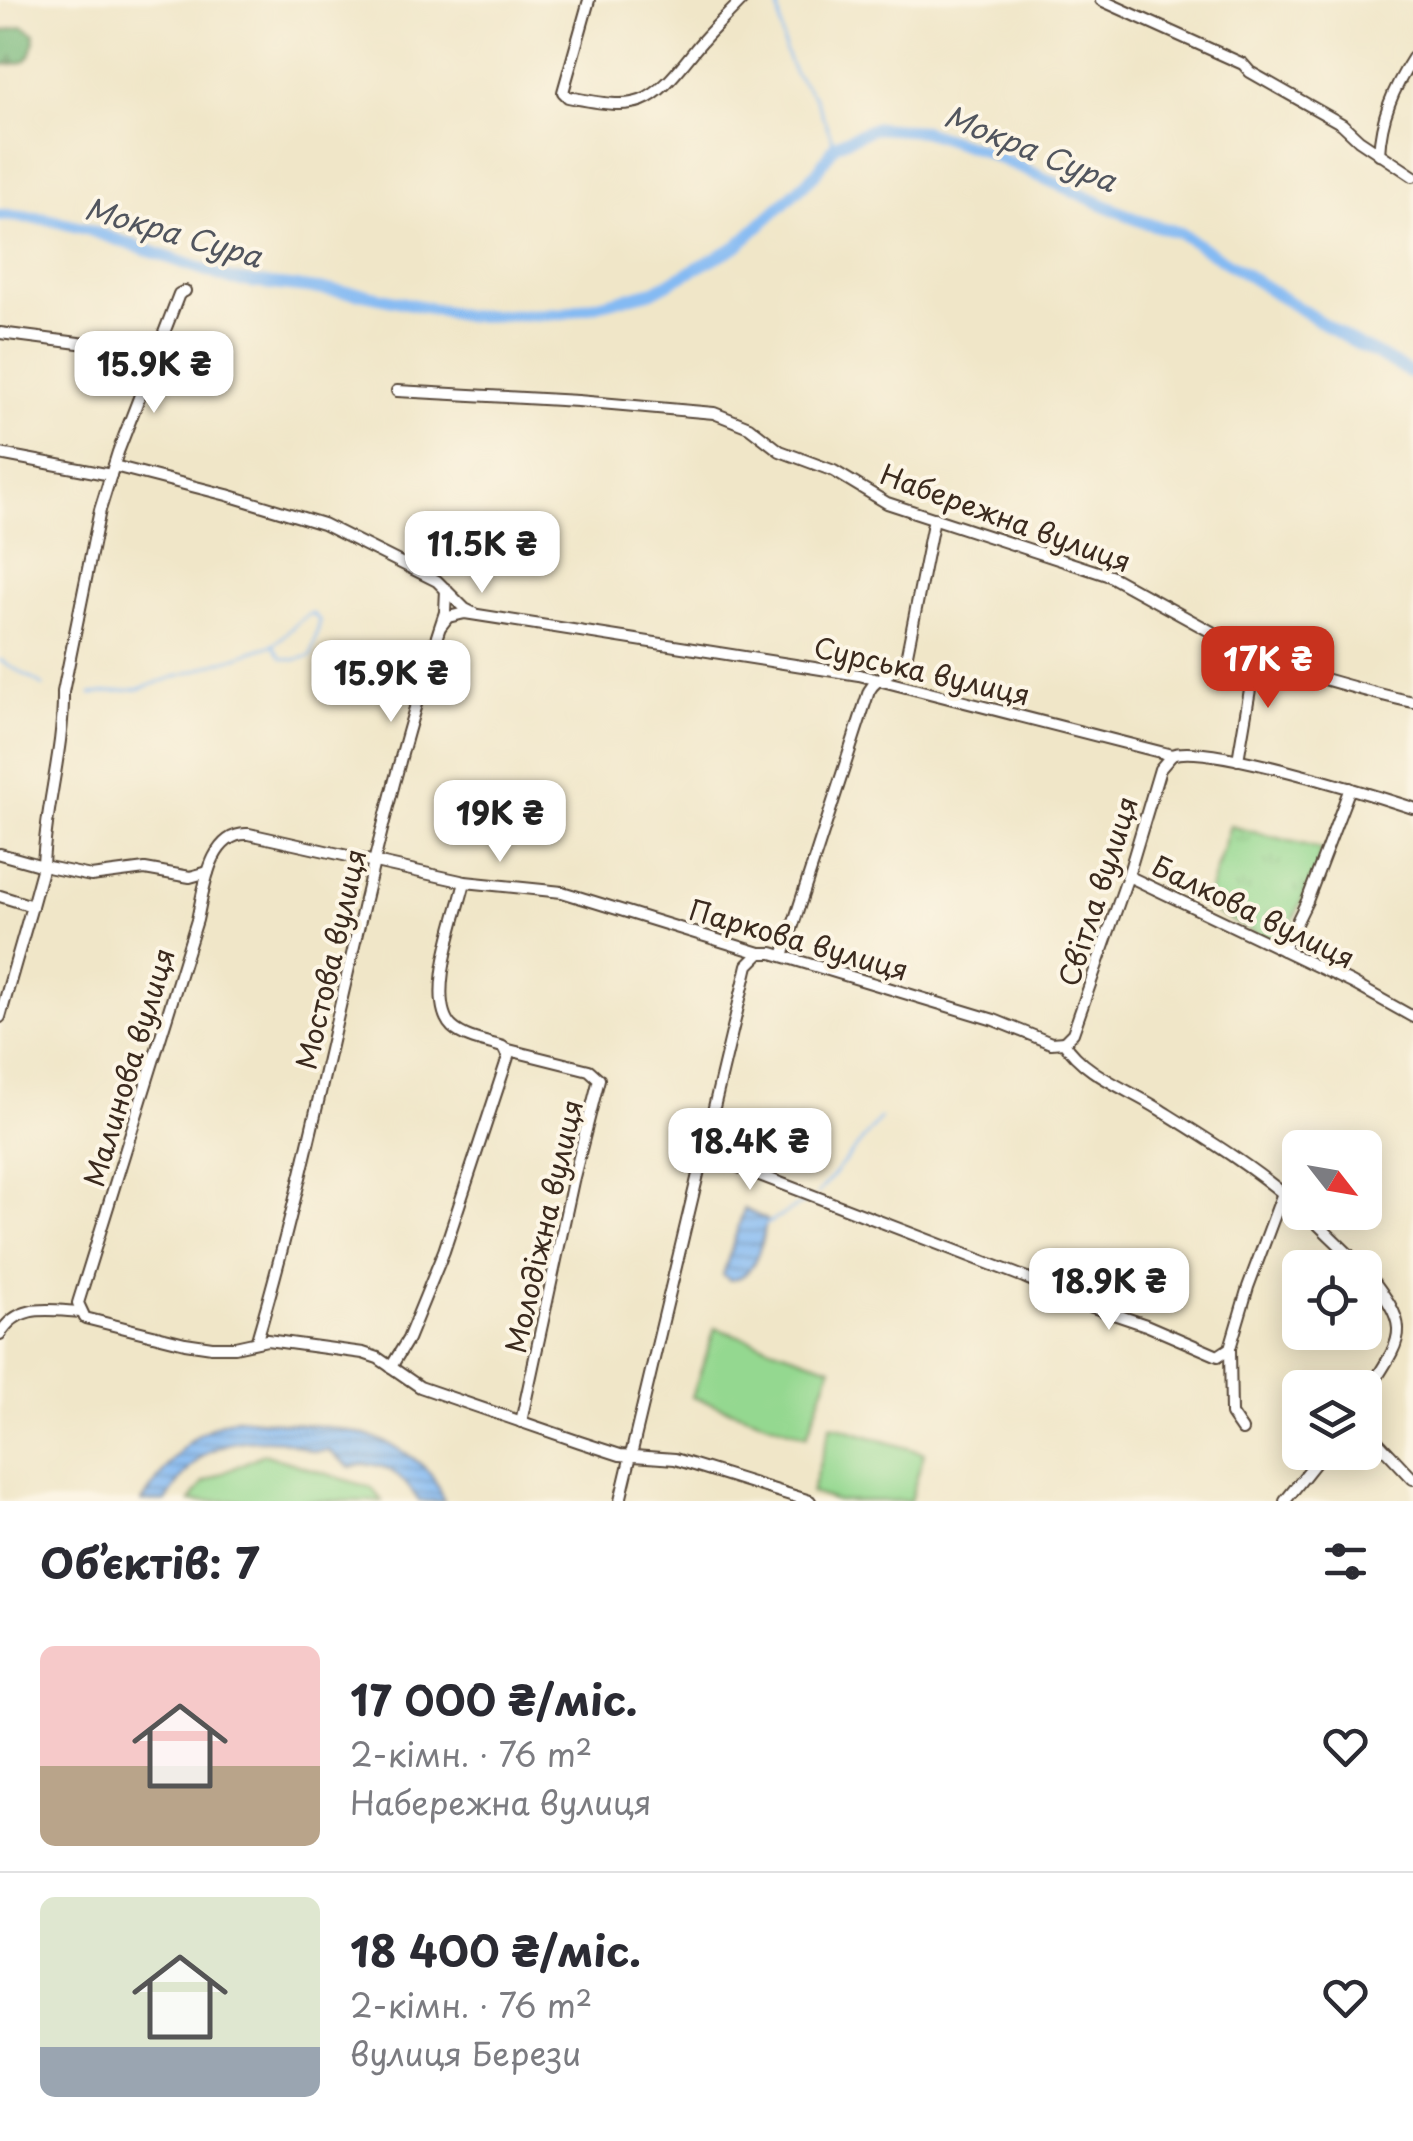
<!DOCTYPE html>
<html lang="uk">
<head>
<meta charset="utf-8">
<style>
	:root { --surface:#fff; --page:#f2f2f3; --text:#2b2b33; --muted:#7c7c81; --line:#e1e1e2; --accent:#c8321e }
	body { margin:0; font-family:"Playpen Sans",sans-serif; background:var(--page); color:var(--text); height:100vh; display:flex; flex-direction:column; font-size:38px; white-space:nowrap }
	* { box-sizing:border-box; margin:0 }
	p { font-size:32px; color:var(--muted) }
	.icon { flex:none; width:55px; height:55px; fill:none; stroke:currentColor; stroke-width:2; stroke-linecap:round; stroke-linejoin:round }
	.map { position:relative; height:1501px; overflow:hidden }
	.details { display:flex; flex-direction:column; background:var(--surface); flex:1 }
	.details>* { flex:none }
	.needle { width:65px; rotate:121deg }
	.fabs { position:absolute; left:1282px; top:1130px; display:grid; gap:20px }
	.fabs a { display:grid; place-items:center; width:100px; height:100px; border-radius:15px; background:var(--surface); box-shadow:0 5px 25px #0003; font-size:50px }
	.price { position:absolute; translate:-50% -85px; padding:0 22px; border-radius:20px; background:#fff; color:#222; font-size:32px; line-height:65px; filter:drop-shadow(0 2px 5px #0008) }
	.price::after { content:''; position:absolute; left:50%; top:60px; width:30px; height:22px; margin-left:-15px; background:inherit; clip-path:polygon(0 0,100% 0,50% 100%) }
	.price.selected { background:var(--accent); color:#fff }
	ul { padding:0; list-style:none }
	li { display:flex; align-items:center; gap:30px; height:250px; padding:0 40px }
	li+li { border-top:2px solid var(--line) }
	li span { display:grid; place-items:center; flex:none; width:280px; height:200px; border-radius:15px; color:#555 }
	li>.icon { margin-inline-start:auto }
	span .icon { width:120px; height:120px; fill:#fffc; stroke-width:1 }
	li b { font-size:42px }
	h2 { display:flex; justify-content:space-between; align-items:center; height:120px; padding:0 40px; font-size:42px }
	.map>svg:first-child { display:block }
	.grass { fill:url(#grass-tufts); stroke:#688157; stroke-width:2.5 }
	.forest { fill:url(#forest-firs); stroke:#59714c; stroke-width:2.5 }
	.garden { fill:#94d890; stroke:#688157; stroke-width:2.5 }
	.water { fill:url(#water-rules); stroke:#607288; stroke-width:2.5 }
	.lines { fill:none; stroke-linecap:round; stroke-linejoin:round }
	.stream { stroke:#84baf3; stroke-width:2.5 }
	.river { stroke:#84baf3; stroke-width:12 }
	.minor-casing { stroke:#564638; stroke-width:14 }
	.minor { stroke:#fff; stroke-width:10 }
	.labels { text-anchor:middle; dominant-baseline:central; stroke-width:8; stroke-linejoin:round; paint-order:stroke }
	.street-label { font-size:28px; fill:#3b2a1e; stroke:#fcf5e5 }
	.water-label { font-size:30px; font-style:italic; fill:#51555e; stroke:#fcf5e5 }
</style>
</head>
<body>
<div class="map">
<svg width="1413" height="1501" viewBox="0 0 1413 1501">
	<defs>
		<pattern id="grass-tufts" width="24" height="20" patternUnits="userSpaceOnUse" patternTransform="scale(2.5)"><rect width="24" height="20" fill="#94d890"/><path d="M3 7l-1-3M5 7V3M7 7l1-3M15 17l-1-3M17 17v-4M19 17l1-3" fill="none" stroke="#80ba7c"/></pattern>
		<pattern id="forest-firs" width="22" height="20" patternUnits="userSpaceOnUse" patternTransform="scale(2.5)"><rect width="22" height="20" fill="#77b87a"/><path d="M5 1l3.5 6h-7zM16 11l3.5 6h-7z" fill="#639663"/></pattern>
		<pattern id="water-rules" width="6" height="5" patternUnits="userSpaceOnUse" patternTransform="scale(2.5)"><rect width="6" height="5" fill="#84baf3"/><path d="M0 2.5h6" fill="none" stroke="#6d97c4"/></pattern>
	</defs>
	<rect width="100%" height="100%" fill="#fcf5e5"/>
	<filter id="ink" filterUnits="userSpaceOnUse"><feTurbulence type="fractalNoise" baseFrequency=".01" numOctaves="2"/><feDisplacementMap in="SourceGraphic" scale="20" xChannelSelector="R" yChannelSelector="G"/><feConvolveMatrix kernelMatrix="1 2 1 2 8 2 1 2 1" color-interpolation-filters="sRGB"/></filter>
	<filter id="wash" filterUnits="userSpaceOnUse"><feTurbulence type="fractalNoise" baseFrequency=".0048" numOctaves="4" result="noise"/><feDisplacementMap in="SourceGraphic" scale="40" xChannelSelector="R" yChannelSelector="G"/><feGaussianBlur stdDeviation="2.25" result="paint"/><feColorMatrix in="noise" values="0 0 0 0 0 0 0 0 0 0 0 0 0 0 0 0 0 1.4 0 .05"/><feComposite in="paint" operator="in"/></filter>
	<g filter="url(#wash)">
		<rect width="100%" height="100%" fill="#f0e6c8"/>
		<!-- grass -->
		<polygon class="grass" points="1230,826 1321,849 1318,864 1282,946 1204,907"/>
		<!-- forest -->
		<path class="forest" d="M 23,26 L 35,34 C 31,63 28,63 0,65 L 0,32 Z"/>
		<!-- garden -->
		<g class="garden">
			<polygon points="715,1328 831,1367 807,1436 692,1397"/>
			<polygon points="831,1425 924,1453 910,1501 837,1501 811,1493"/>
			<polygon points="263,1454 372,1488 382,1501 190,1501 204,1482"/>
		</g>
		<!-- water -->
		<g class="water">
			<path d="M 744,1209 L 767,1220 C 761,1242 758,1277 730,1280 L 723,1275 Z"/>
			<path d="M 237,1418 C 303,1426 380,1421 430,1473 C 436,1480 439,1492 444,1501 L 419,1501 C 402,1475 383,1457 350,1467 L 328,1450 C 312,1454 305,1448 291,1443 C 281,1439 270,1440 260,1440 C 212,1439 190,1462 166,1501 L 142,1501 C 175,1459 182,1434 237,1418 Z"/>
		</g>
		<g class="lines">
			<!-- stream -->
			<g class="stream">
				<polyline points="777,0 785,50 794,72 815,98 835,145"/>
				<polyline points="0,660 44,686"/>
				<path d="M 91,694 L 138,689 L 273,645 C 287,635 297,619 312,613 L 320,621 L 311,656 L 293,660 L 282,658 L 273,645"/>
				<polyline points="818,1193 881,1118"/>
				<polyline points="765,1225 812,1198"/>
			</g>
			<!-- river -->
			<polyline class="river" points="0,215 47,219 89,230 233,280 364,294 466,316 561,314 654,291 737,246 817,172 835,145 874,128 923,131 981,150 1140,221 1180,233 1346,338 1413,374"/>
		</g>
	</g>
	<g filter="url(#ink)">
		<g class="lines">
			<defs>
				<g id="minor">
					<path d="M 589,0 L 563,92 L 568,97 C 640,111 649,108 694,51 C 708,33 726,17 742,0"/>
					<polyline points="1101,0 1243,64 1250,72 1342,124 1359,140 1413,176"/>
					<path d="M 1379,154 C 1381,117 1393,89 1413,58"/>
					<polyline points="0,333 157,353"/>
					<path d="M 397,391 L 578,401 L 714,413 L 749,427 L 780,451 L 834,471 L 887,503 L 1110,576 L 1250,653 L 1255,660 C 1308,673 1360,691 1413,702"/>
					<polyline points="0,454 111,475"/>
					<polyline points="114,466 227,495 323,524 437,581 465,609 473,613"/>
					<path d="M 441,626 L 448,617 L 465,613 L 859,675 L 1172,755 C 1204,742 1373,795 1413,808"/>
					<polyline points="1238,760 1255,660"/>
					<path d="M 0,854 L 43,866 C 45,807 64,751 63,692 L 100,510 L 118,452 L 179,294 L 185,291"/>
					<polyline points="1128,876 1352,983 1413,1017"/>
					<polyline points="0,896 32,906 43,866 91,876 145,869 190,877 208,872"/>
					<polyline points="1283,950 1307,901 1350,788"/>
					<path d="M 783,956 L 869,691 C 879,673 899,674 907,654 L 934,518"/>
					<polyline points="0,1017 32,906"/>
					<polyline points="1064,1042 1073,1033 1128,876 1160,769 1172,755"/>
					<path d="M 1064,1042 C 1083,1074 1128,1089 1159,1109 C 1207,1139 1258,1170 1300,1208"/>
					<polyline points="505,1049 589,1070 599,1079 573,1181 521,1422"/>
					<polyline points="705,1154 1024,1277 1090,1306 1146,1325 1218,1356 1230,1348 1248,1287 1283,1193"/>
					<polyline points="1305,1212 1363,1268"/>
					<path d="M 1365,1270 C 1413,1331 1405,1333 1365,1396"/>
					<path d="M 0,1334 C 18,1303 48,1310 80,1312"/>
					<path d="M 257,1340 C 327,1100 365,849 445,612 L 446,589"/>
					<polyline points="1230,1349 1231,1414 1242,1430"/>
					<path d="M 391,1367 L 408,1339 L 444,1251 L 508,1057 L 503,1047 C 487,1042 465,1039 452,1027 C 425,1000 457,916 465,882"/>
					<polyline points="1365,1428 1413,1479"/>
					<polyline points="620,1501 748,965 760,953"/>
					<path d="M 810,1501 L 675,1459 L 620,1455 L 580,1442 L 420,1387 L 378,1358 L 363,1353 L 267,1340 L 235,1347 L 212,1347 L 185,1343 L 85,1318 L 78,1303 L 197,920 C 204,890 209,831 249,834 L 465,882 L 562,892 L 760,953 L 772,953 L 994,1020 L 1051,1043 L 1064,1042"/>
					<polyline points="1285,1501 1324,1452"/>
				</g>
			</defs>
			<!-- minor casing -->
			<use href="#minor" class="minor-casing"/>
			<!-- minor -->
			<use href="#minor" class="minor"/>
		</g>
	</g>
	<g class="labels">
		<!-- street labels -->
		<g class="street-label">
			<text transform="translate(1006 517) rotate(20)">Набережна вулиця</text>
			<text transform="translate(922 670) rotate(13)">Сурська вулиця</text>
			<text transform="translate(1097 891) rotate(-72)">Світла вулиця</text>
			<text transform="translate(1254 911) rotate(26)">Балкова вулиця</text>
			<text transform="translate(799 939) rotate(16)">Паркова вулиця</text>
			<text transform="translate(330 959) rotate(-77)">Мостова вулиця</text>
			<text transform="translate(128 1067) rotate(-73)">Малинова вулиця</text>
			<text transform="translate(543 1226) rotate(-77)">Молодіжна вулиця</text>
		</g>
		<!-- water labels -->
		<g class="water-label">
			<text transform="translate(1031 147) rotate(22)">Мокра Сура</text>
			<text transform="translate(174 231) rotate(16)">Мокра Сура</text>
		</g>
	</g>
</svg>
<div class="fabs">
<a><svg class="needle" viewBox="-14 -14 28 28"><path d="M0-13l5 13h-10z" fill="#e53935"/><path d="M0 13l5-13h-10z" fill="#7c7c81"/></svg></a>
<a><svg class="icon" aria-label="locate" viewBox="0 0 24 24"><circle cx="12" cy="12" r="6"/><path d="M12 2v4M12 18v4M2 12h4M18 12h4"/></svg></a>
<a><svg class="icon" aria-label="layers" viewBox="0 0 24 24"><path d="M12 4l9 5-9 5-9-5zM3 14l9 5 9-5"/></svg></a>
</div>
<b class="price" style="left:154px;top:416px">15.9K ₴</b>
<b class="price" style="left:482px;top:596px">11.5K ₴</b>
<b class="price selected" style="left:1268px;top:711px">17K ₴</b>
<b class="price" style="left:391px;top:725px">15.9K ₴</b>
<b class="price" style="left:500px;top:865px">19K ₴</b>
<b class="price" style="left:750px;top:1193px">18.4K ₴</b>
<b class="price" style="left:1109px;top:1333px">18.9K ₴</b>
</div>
<section class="details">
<h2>Об’єктів: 7<svg class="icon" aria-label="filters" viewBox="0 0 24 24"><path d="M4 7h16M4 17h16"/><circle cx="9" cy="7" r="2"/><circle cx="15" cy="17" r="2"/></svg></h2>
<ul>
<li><span style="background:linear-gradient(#f6c9c9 60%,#b9a48a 0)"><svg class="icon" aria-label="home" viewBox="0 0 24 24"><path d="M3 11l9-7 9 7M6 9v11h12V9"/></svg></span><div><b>17 000 ₴/міс.</b><p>2-кімн. · 76 m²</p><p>Набережна вулиця</p></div><svg class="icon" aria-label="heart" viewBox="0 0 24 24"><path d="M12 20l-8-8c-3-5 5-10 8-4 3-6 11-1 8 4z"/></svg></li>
<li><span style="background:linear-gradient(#dfe7d0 75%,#9aa5b1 0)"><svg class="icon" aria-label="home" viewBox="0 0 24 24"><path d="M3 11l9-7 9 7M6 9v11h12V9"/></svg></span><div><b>18 400 ₴/міс.</b><p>2-кімн. · 76 m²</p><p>вулиця Берези</p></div><svg class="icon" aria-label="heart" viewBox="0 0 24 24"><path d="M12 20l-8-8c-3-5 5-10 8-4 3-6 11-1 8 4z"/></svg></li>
</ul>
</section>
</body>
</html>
